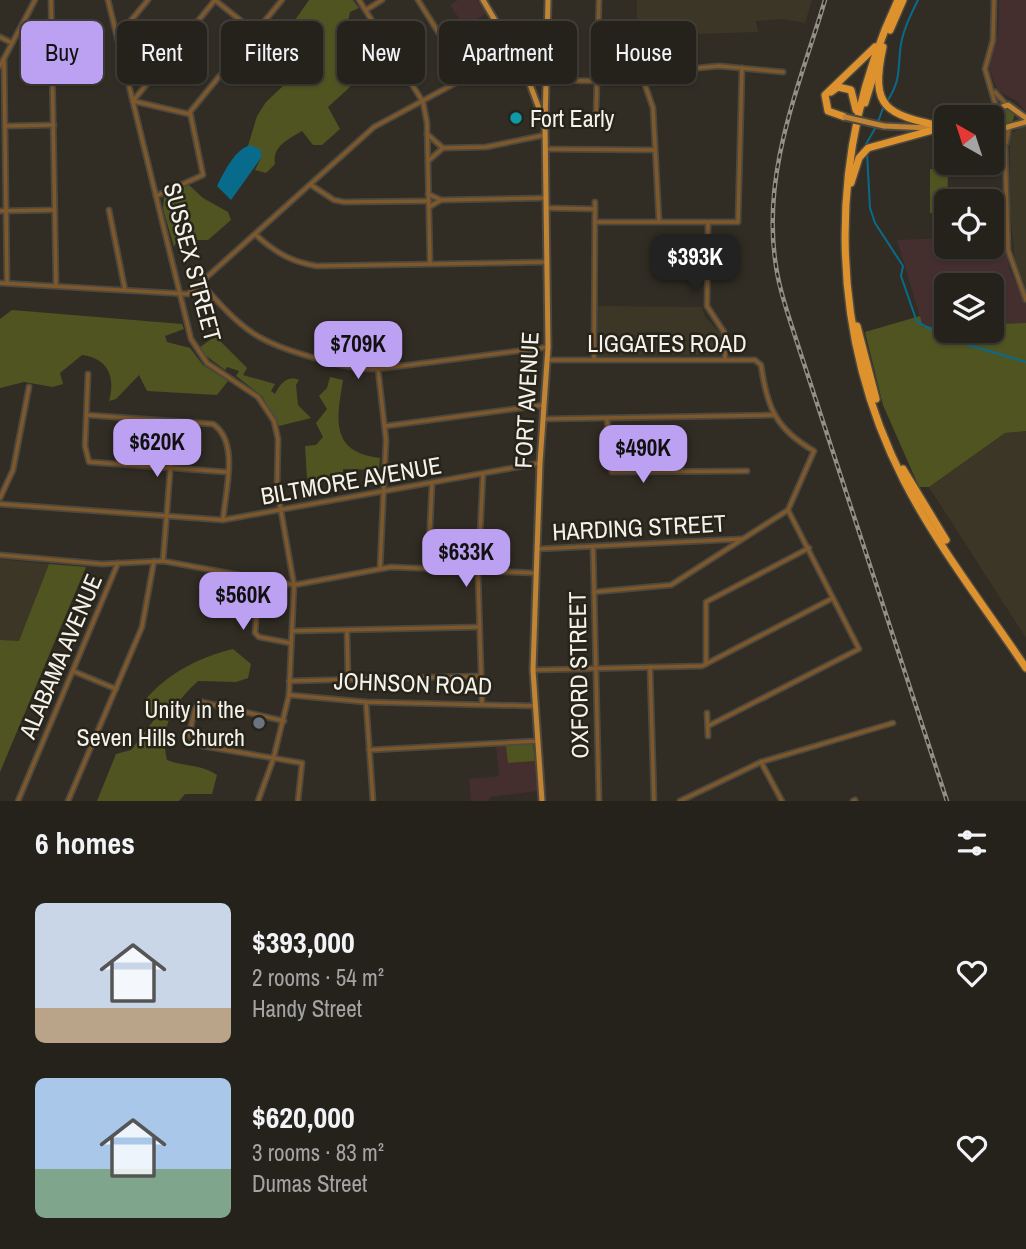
<!DOCTYPE html>
<html lang="en">
<head>
<meta charset="utf-8">
<style>
	:root { --surface:#25221b; --page:#312f28; --text:#f1f3f6; --muted:#a3a4a3; --line:#423f3a; --accent:#bca0f2 }
	body { margin:0; font-family:"Archivo Narrow",sans-serif; background:var(--page); color:var(--text); height:100vh; display:flex; flex-direction:column; font-size:26px; white-space:nowrap }
	* { box-sizing:border-box; margin:0 }
	p { font-size:23px; color:var(--muted) }
	.icon { flex:none; width:38px; height:38px; fill:none; stroke:currentColor; stroke-width:2; stroke-linecap:round; stroke-linejoin:round }
	.map { position:relative; height:801px; overflow:hidden }
	.panel { display:flex; flex-direction:column; background:var(--surface); flex:1 }
	.panel>* { flex:none }
	.guide { position:absolute; left:21px; top:21px; width:985px; height:63px; display:flex; gap:14px }
	.needle { width:46px; rotate:321deg }
	.controls { position:absolute; left:934px; top:105px; display:grid; gap:14px }
	.controls a { display:grid; place-items:center; width:70px; height:70px; border-radius:10px; background:var(--surface); box-shadow:0 2px 5px #0004,0 0 0 2px var(--line); font-size:35px }
	.price { position:absolute; translate:-50% -60px; padding:0 16px; border-radius:14px; background:var(--accent); color:#111; font-size:23px; line-height:46px; filter:drop-shadow(0 2px 4px #0008) }
	.price::after { content:''; position:absolute; left:50%; top:42px; width:21px; height:16px; margin-left:-10px; background:inherit; clip-path:polygon(0 0,100% 0,50% 100%) }
	.price.active { background:#222; color:#fff }
	ul { padding:0; list-style:none }
	li { display:flex; align-items:center; gap:21px; height:175px; padding:0 35px }
	li span { display:grid; place-items:center; flex:none; width:196px; height:140px; border-radius:10px; color:#555 }
	li>.icon { margin-inline-start:auto }
	span .icon { width:84px; height:84px; fill:#fffc; stroke-width:1 }
	li b { font-size:30px }
	h2 { display:flex; justify-content:space-between; align-items:center; height:84px; padding:0 35px; font-size:30px }
	.tag { padding:0 24px; border-radius:10px; background:var(--surface); box-shadow:0 2px 5px #0004,0 0 0 2px var(--line); font-size:24px; line-height:63px }
	.tag.active { background:var(--accent); color:#111 }
	.map>svg:first-child { display:block }
	.commercial { fill:#442f2e }
	.built { fill:#3c3626 }
	.green { fill:#505421 }
	.water { fill:#086b8b }
	.lines { fill:none; stroke-linecap:round; stroke-linejoin:round }
	.stream { stroke:#086b8b; stroke-width:2 }
	.minor-casing { stroke:#4c4940; stroke-width:7 }
	.major-casing { stroke:#4c4940; stroke-width:9 }
	.highway-casing { stroke:#4c4940; stroke-width:10 }
	.minor { stroke:#7e572a; stroke-width:3.5 }
	.major { stroke:#c18334; stroke-width:5 }
	.highway { stroke:#de922e; stroke-width:7 }
	.rail-casing { stroke:#928f87; stroke-width:4.5 }
	.rail { stroke:#27241a; stroke-width:2; stroke-dasharray:5; stroke-linecap:butt }
	.major-bridge-casing { stroke:#4c4940; stroke-width:9; stroke-linecap:butt }
	.major-bridge { stroke:#c18334; stroke-width:5 }
	.culture-dot { fill:#0f9aa8; stroke:#27241a; stroke-width:2.5 }
	.worship-dot { fill:#6b7280; stroke:#27241a; stroke-width:2.5 }
	.labels { text-anchor:middle; dominant-baseline:central; stroke-width:5; stroke-linejoin:round; paint-order:stroke }
	.poi-label { font-size:24px; fill:#f4f2eb; stroke:#27241a; text-anchor:start }
	.street-label { font-size:24px; fill:#f4f2eb; stroke:#27241a }
</style>
</head>
<body>
<div class="map">
<svg width="1026" height="801" viewBox="0 0 1026 801">
	<rect width="100%" height="100%" fill="#312d24"/>
	<!-- commercial -->
	<g class="commercial">
		<polygon points="458,0 477,0 486,13 465,27 450,5"/>
		<polygon points="999,0 1026,0 1026,112 1017,101 998,91 990,72 989,62 998,35"/>
		<polygon points="1004,235 1009,268 1026,305 1026,323 992,324 992,285 947,285 947,326 923,327 897,240 947,238 947,247 992,247 992,236"/>
		<polygon points="496,746 506,746 508,763 535,761 537,791 490,797 489,801 471,801 469,779 499,776"/>
	</g>
	<!-- built -->
	<g class="built">
		<polygon points="637,0 812,0 805,23 782,19 756,21 758,32 637,36"/>
		<polygon points="1026,125 1026,288 1015,261 1010,210 1010,134"/>
		<polygon points="598,306 702,307 705,317 720,333 720,355 598,356"/>
		<polygon points="1026,431 1026,638 929,487 1005,433"/>
		<polygon points="0,559 49,564 19,642 0,640"/>
	</g>
	<!-- green -->
	<g class="green">
		<path d="M 309,0 L 353,0 L 359,8 L 350,12 L 346,30 L 363,57 L 349,80 L 350,87 L 328,107 L 340,129 L 322,145 L 313,145 L 302,131 C 289,139 272,146 275,164 L 266,173 L 255,170 L 261,158 L 248,146 L 257,116 L 266,102 L 283,86 L 284,77 L 292,64 L 294,49 L 292,38 L 286,33 Z"/>
		<circle cx="1006" cy="116" r="8"/>
		<polygon points="930,169 948,169 947,213 930,213"/>
		<polygon points="189,185 203,198 228,212 231,220 208,240 193,240 186,234 179,237 174,247 163,209 164,195"/>
		<path d="M 12,310 L 182,324 L 184,329 L 165,336 L 167,342 L 190,348 L 203,365 L 228,381 L 217,395 L 147,391 L 139,375 L 116,399 L 109,401 C 116,376 107,358 82,355 L 60,373 L 63,384 L 53,387 L 24,382 L 0,388 L 0,319 Z"/>
		<polygon points="920,316 923,327 947,326 947,331 992,331 992,324 1026,323 1026,431 1005,433 929,487 919,487 883,405 865,332"/>
		<path d="M 215,336 L 247,368 L 243,375 L 275,384 L 271,391 L 275,394 C 280,384 287,375 299,380 L 296,385 L 298,405 L 311,418 L 279,426 L 262,396 L 236,376 L 239,371 L 227,367 L 225,370 L 201,352 L 199,348 Z"/>
		<path d="M 330,377 L 343,380 C 337,418 329,452 380,458 L 379,470 L 343,469 L 343,478 L 323,481 L 307,478 L 305,446 L 316,445 L 323,437 L 316,423 L 327,409 L 319,396 L 327,388 Z"/>
		<polygon points="49,564 86,567 0,772 0,640 19,641"/>
		<path d="M 233,649 L 251,664 L 248,678 L 236,682 L 198,681 C 174,703 159,727 167,760 C 185,767 201,764 217,775 L 212,794 L 185,794 L 179,801 L 97,801 L 116,754 L 131,750 L 154,720 L 145,700 C 167,674 199,657 233,649 Z"/>
		<polygon points="533,743 535,761 508,763 506,746"/>
	</g>
	<!-- water -->
	<path class="water" d="M 250,145 L 261,150 L 261,158 L 231,200 L 217,186 C 224,173 234,150 250,145 Z"/>
	<g class="lines">
		<!-- stream -->
		<g class="stream">
			<path d="M 888,100 C 900,81 898,72 900,52 C 901,34 910,16 918,0"/>
			<polyline points="878,122 883,108"/>
			<polyline points="866,144 876,127"/>
			<polyline points="867,153 870,208 875,223 903,266 901,276 917,322 955,341 1026,362"/>
		</g>
		<defs>
			<g id="minor">
				<polyline points="51,0 56,285"/>
				<polyline points="108,0 191,339 207,363 258,397 274,421 278,439 277,488 294,585 289,695 273,760 258,801"/>
				<polyline points="215,0 275,48"/>
				<polyline points="359,0 423,102 427,123 430,263"/>
				<polyline points="418,0 467,78"/>
				<polyline points="994,0 993,40 985,69 997,110"/>
				<polyline points="366,10 382,0"/>
				<polyline points="118,36 148,0"/>
				<polyline points="0,37 12,43"/>
				<polyline points="4,59 7,283"/>
				<polyline points="0,66 35,0"/>
				<polyline points="547,80 644,82 666,71 719,66 783,72"/>
				<polyline points="352,81 388,48"/>
				<polyline points="644,82 653,108 659,221"/>
				<polyline points="995,92 1006,104"/>
				<polyline points="133,101 215,0"/>
				<polyline points="133,101 189,114"/>
				<polyline points="596,116 599,0"/>
				<polyline points="5,126 54,125"/>
				<polyline points="1002,128 1005,148 1008,250 1026,300"/>
				<polyline points="427,134 443,148"/>
				<polyline points="1006,143 1009,127"/>
				<polyline points="545,149 655,150"/>
				<polyline points="428,161 443,148 486,147 545,135"/>
				<polyline points="311,185 334,200 344,202 429,201"/>
				<polyline points="428,194 441,200 546,198"/>
				<polyline points="156,196 203,175 190,112 282,0"/>
				<polyline points="429,207 441,200"/>
				<polyline points="547,208 595,209"/>
				<polyline points="109,210 125,290"/>
				<polyline points="0,211 54,210"/>
				<polyline points="595,222 738,222 742,68"/>
				<polyline points="708,223 707,306 724,332 725,359"/>
				<path d="M 256,235 C 275,252 291,262 317,266 L 547,262"/>
				<polyline points="0,283 188,294 374,127 515,51 546,49"/>
				<path d="M 202,284 C 243,331 258,343 319,359 C 339,365 357,370 378,369 L 548,347"/>
				<path d="M 547,360 L 755,360 L 761,365 C 767,408 776,429 814,451 L 788,510 L 671,585 L 594,592"/>
				<polyline points="594,360 595,202"/>
				<polyline points="378,369 386,440 380,568"/>
				<polyline points="88,374 85,446 89,462 227,472"/>
				<path d="M 87,415 L 213,424 C 240,442 225,492 223,520"/>
				<polyline points="543,419 775,415"/>
				<polyline points="607,419 612,472 747,471"/>
				<polyline points="386,426 543,405"/>
				<polyline points="0,498 13,470 29,387"/>
				<polyline points="0,504 223,520 540,463"/>
				<polyline points="593,547 599,801"/>
				<polyline points="537,549 741,539"/>
				<polyline points="0,555 102,564 163,561 294,585 391,567 535,573"/>
				<polyline points="163,561 174,422"/>
				<polyline points="428,569 432,484"/>
				<polyline points="259,578 255,633 259,637 290,643"/>
				<polyline points="292,631 479,627"/>
				<polyline points="347,632 348,679"/>
				<polyline points="706,664 706,602 809,548"/>
				<polyline points="650,667 654,801"/>
				<polyline points="533,670 702,666 833,598"/>
				<polyline points="73,671 116,689"/>
				<polyline points="289,681 480,676"/>
				<polyline points="289,695 366,702 535,706"/>
				<polyline points="366,702 373,801"/>
				<polyline points="482,703 478,574 483,474"/>
				<polyline points="707,713 708,736"/>
				<polyline points="284,721 202,702 195,709 189,735 197,745 302,763 298,801"/>
				<polyline points="708,726 859,649 788,510"/>
				<polyline points="369,750 538,741"/>
				<polyline points="761,762 782,801"/>
				<polyline points="18,801 118,563"/>
				<polyline points="68,801 142,627 154,561"/>
				<polyline points="680,801 761,762 893,723"/>
				<polyline points="853,801 855,800"/>
			</g>
			<g id="major">
				<polyline points="483,0 525,71 544,122"/>
				<polyline points="1026,118 1008,105 999,108 995,115 997,123 1004,128 1026,122"/>
				<polyline points="884,126 929,128"/>
				<polyline points="542,801 533,670 540,463 548,347 545,125 548,0"/>
			</g>
			<g id="highway">
				<path d="M 898,0 C 826,153 827,330 904,481 C 938,547 985,607 1026,668"/>
				<polyline points="890,30 903,0"/>
				<path d="M 883,47 C 869,111 888,114 944,127"/>
				<polyline points="831,92 838,87 851,90 856,110"/>
				<polyline points="865,103 877,64"/>
				<polyline points="845,117 828,111 825,95 875,47"/>
				<polyline points="851,183 859,158 868,148 944,127"/>
				<polyline points="857,326 876,399"/>
				<polyline points="903,469 946,540"/>
			</g>
		</defs>
		<!-- minor casing -->
		<use href="#minor" class="minor-casing"/>
		<!-- major casing -->
		<use href="#major" class="major-casing"/>
		<!-- highway casing -->
		<use href="#highway" class="highway-casing"/>
		<!-- minor -->
		<use href="#minor" class="minor"/>
		<!-- major -->
		<use href="#major" class="major"/>
		<!-- highway -->
		<use href="#highway" class="highway"/>
		<defs>
			<path id="rail" d="M 825,0 C 799,87 761,173 776,266 C 779,289 787,311 794,333 L 947,801"/>
		</defs>
		<!-- rail casing -->
		<use href="#rail" class="rail-casing"/>
		<!-- rail -->
		<use href="#rail" class="rail"/>
		<defs>
			<polyline id="major-bridge" points="845,117 884,126"/>
		</defs>
		<!-- major-bridge casing -->
		<use href="#major-bridge" class="major-bridge-casing"/>
		<!-- major-bridge -->
		<use href="#major-bridge" class="major-bridge"/>
	</g>
	<!-- markers -->
	<circle class="culture-dot" cx="516" cy="118" r="7"/>
	<circle class="worship-dot" cx="259" cy="723" r="7"/>
	<g class="labels">
		<!-- poi labels -->
		<g class="poi-label">
			<text x="530" y="118">Fort Early</text>
			<text x="245" y="709" text-anchor="end">Unity in the<tspan x="245" dy="28">Seven Hills Church</tspan></text>
		</g>
		<!-- street labels -->
		<g class="street-label">
			<text transform="translate(193 262) rotate(75)">SUSSEX STREET</text>
			<text x="667" y="343">LIGGATES ROAD</text>
			<text transform="translate(526 400) rotate(-87)">FORT AVENUE</text>
			<text transform="translate(351 480) rotate(-10)">BILTMORE AVENUE</text>
			<text transform="translate(639 527) rotate(-3)">HARDING STREET</text>
			<text transform="translate(60 656) rotate(-67)">ALABAMA AVENUE</text>
			<text transform="translate(578 675) rotate(-91)">OXFORD STREET</text>
			<text transform="translate(413 683) rotate(2)">JOHNSON ROAD</text>
		</g>
	</g>
</svg>
<div class="controls">
<a><svg class="needle" viewBox="-14 -14 28 28"><path d="M0-13l5 13h-10z" fill="#e53935"/><path d="M0 13l5-13h-10z" fill="#a3a4a3"/></svg></a>
<a><svg class="icon" aria-label="locate" viewBox="0 0 24 24"><circle cx="12" cy="12" r="6"/><path d="M12 2v4M12 18v4M2 12h4M18 12h4"/></svg></a>
<a><svg class="icon" aria-label="layers" viewBox="0 0 24 24"><path d="M12 4l9 5-9 5-9-5zM3 14l9 5 9-5"/></svg></a>
</div>
<b class="price active" style="left:695px;top:294px">$393K</b>
<b class="price" style="left:358px;top:381px">$709K</b>
<b class="price" style="left:157px;top:479px">$620K</b>
<b class="price" style="left:643px;top:485px">$490K</b>
<b class="price" style="left:466px;top:589px">$633K</b>
<b class="price" style="left:243px;top:632px">$560K</b>
<div class="guide">
<a class="tag active">Buy</a>
<a class="tag">Rent</a>
<a class="tag">Filters</a>
<a class="tag">New</a>
<a class="tag">Apartment</a>
<a class="tag">House</a>
</div>
</div>
<section class="panel">
<h2>6 homes<svg class="icon" aria-label="filters" viewBox="0 0 24 24"><path d="M4 7h16M4 17h16"/><circle cx="9" cy="7" r="2"/><circle cx="15" cy="17" r="2"/></svg></h2>
<ul>
<li><span style="background:linear-gradient(#c9d6e8 75%,#b9a48a 0)"><svg class="icon" aria-label="home" viewBox="0 0 24 24"><path d="M3 11l9-7 9 7M6 9v11h12V9"/></svg></span><div><b>$393,000</b><p>2 rooms · 54 m²</p><p>Handy Street</p></div><svg class="icon" aria-label="heart" viewBox="0 0 24 24"><path d="M12 20l-8-8c-3-5 5-10 8-4 3-6 11-1 8 4z"/></svg></li>
<li><span style="background:linear-gradient(#a9c7e8 65%,#7fa58c 0)"><svg class="icon" aria-label="home" viewBox="0 0 24 24"><path d="M3 11l9-7 9 7M6 9v11h12V9"/></svg></span><div><b>$620,000</b><p>3 rooms · 83 m²</p><p>Dumas Street</p></div><svg class="icon" aria-label="heart" viewBox="0 0 24 24"><path d="M12 20l-8-8c-3-5 5-10 8-4 3-6 11-1 8 4z"/></svg></li>
</ul>
</section>
</body>
</html>
